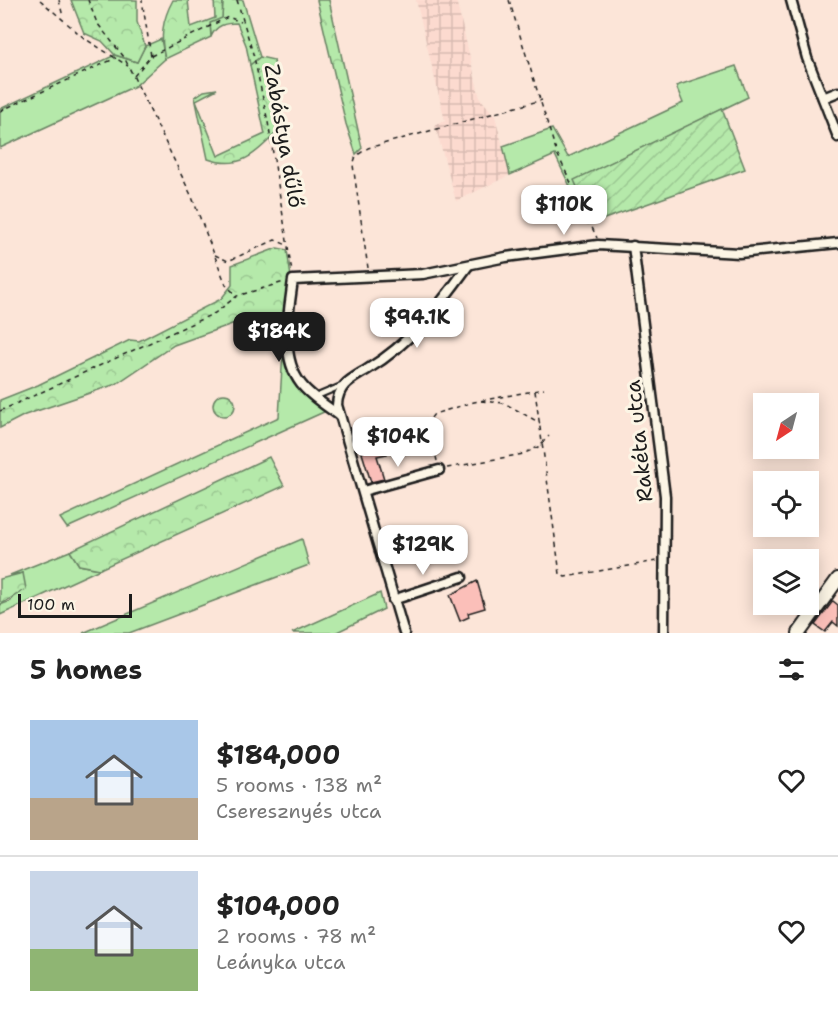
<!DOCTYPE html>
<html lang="en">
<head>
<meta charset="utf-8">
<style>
	:root { --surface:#fff; --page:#f2f2f2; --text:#222; --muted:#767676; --line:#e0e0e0; --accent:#1c1c1c }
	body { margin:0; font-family:"Shantell Sans",sans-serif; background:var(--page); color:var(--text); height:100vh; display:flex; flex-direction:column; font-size:22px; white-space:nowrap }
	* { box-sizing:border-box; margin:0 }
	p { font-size:20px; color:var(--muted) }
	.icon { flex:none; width:33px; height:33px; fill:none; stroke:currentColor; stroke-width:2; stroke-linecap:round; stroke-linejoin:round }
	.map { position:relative; height:633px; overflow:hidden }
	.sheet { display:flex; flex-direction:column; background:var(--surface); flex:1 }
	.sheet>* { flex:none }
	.needle { width:39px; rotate:216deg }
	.tools { position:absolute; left:753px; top:393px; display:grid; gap:12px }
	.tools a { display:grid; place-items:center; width:66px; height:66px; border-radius:0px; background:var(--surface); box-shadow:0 3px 15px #0003; font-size:30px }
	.scale { position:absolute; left:18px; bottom:15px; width:114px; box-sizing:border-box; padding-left:6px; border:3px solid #1c1c1c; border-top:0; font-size:16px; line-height:21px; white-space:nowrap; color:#1c1c1c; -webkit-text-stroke:4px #fcf5e5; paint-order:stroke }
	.price { position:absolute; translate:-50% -51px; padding:0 14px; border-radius:12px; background:#fff; color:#222; font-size:20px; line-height:39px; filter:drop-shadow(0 2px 3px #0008) }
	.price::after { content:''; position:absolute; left:50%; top:36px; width:18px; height:14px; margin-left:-9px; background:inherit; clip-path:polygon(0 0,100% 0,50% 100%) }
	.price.active { background:var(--accent); color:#fff }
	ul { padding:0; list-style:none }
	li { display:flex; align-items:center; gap:18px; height:150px; padding:0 30px }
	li+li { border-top:2px solid var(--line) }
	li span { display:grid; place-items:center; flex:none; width:168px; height:120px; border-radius:0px; color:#555 }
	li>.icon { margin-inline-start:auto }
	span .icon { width:72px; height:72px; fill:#fffc; stroke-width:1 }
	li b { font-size:26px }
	h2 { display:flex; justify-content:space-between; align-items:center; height:72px; padding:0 30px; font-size:26px }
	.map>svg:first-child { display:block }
	.industrial { fill:url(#industrial-grid) }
	.grass { fill:#b5e9aa; stroke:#688263; stroke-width:1.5 }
	.forest { fill:url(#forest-crowns); stroke:#688263; stroke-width:1.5 }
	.garden { fill:url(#garden-furrows); stroke:#688263; stroke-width:1.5 }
	.building { fill:#fbbfb9; stroke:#1c1c1c; stroke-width:1.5 }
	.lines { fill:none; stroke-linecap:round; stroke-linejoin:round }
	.lane-casing { stroke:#1c1c1c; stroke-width:8 }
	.street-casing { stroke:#1c1c1c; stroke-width:13 }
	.secondary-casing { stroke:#1c1c1c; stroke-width:16 }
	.path { stroke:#1c1c1c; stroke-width:1.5; stroke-dasharray:4.5 4.5; stroke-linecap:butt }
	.lane { stroke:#fcf5e5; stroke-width:4 }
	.street { stroke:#fcf5e5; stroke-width:8 }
	.secondary { stroke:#fcf5e5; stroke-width:12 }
	.labels { text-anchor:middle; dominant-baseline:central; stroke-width:6; stroke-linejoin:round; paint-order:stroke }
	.street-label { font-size:21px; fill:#1c1c1c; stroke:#fcf5e5 }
</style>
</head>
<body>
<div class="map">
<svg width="838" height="633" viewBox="0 0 838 633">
	<defs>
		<pattern id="industrial-grid" width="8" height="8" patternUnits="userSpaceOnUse" patternTransform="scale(1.5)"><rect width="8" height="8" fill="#fcdacf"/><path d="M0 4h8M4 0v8" fill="none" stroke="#d7bab1"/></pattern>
		<pattern id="forest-crowns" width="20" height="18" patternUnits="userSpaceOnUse" patternTransform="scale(1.5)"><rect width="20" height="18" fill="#b5e9aa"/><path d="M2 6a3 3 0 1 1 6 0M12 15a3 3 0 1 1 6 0" fill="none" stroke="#9bc792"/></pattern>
		<pattern id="garden-furrows" width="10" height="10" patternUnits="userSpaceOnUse" patternTransform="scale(1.5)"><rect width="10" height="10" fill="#b5e9aa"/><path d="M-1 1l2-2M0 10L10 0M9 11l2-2" fill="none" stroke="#9bc792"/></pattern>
	</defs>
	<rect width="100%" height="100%" fill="#fce5d8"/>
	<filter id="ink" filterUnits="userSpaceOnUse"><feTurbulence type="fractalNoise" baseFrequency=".0167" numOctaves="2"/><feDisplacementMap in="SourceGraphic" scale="12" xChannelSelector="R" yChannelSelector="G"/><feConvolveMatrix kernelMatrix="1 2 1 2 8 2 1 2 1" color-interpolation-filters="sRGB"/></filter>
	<g filter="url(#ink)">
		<!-- industrial -->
		<polygon class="industrial" points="416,0 456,0 480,98 495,116 510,175 456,201 435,125 445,121"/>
		<!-- grass -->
		<g class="grass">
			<path d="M 223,0 L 243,0 L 260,57 L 250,65 L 246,45 L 237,23 C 225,23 216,25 211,37 L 210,23 L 222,17 Z"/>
			<polygon points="161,39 165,59 135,86 0,148 0,109 115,55 137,62 145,46"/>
			<polygon points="736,66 748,97 575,180 593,223 588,224 555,155 510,175 503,146 552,129 568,157 683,103 676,86"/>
			<path d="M 283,351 C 292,378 302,395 326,411 L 67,528 L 60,518 L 279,417 Z"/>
			<polygon points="302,539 309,565 129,633 83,633"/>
			<polygon points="70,551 79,565 100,569 0,615 0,605 11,601 23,573 10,575"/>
			<polygon points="380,593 384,609 335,633 292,633"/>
		</g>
		<!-- forest -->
		<g class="forest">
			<polygon points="71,0 137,0 137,22 145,46 137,62 115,55 102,41 84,33"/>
			<path d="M 173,0 L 188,0 L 191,27 L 215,18 L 214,0 L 223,0 L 222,18 L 210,23 L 211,37 L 165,59 C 160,37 162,20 173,0 Z"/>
			<polygon points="317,0 329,0 362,148 356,154 346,124"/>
			<path d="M 260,57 L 274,60 L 277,84 L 276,133 C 255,155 239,170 208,159 L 195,97 L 204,91 L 217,89 L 196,100 L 218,156 L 265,134 L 250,65 Z"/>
			<polygon points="277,248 287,250 291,277 285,315 263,315 232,324 174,345 116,384 25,415 0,428 0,400 38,385 130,340 139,341 221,299 232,285 232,265"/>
			<circle cx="224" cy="405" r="11"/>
			<polygon points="269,457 284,486 100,569 79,565 70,551"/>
			<polygon points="23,573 26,589 0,605 0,579"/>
		</g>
		<!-- garden -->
		<polygon class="garden" points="722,109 745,169 593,223 574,180"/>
		<!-- building -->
		<g class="building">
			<polygon points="375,437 377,444 383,442 387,454 377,456 384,479 371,482 362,453 368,449 365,440"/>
			<polygon points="477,581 485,608 468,613 469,617 460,621 450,595"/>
			<polygon points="833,601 838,605 838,626 833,622 825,632 815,625"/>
		</g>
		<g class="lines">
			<defs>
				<polyline id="lane" points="315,397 341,386"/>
				<g id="street">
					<polyline points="791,0 807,58 838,137"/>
					<polyline points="823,98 838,92"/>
					<polyline points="633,246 665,496 664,633"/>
					<path d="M 340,416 C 327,406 311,397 301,384 C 279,356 289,311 293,280 L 423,274 L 506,257 L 598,245 L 739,253 L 838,243"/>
					<polyline points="363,491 439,470"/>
					<polyline points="393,600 462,577"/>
					<path d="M 404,633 L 337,405 C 338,384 352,379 368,369 C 411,343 439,306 468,266"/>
				</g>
				<polyline id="secondary" points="799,633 838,579"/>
			</defs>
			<!-- lane casing -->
			<use href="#lane" class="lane-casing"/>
			<!-- street casing -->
			<use href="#street" class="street-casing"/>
			<!-- secondary casing -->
			<use href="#secondary" class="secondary-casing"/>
			<!-- path -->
			<g class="path">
				<polyline points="40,0 84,38 128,66"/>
				<polyline points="59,0 63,17"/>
				<polyline points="88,0 97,23 124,57 192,197 226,285 236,295"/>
				<polyline points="237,0 254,57 268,122 292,272"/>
				<polyline points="509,0 556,151 597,238"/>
				<polyline points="151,56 228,17 241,22"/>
				<polyline points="134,76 151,56 142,0"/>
				<polyline points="0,111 116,58"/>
				<polyline points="215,255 228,261 275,240 287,245"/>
				<polyline points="368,268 353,165 356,156 368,148 542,100"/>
				<polyline points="535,391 560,574 565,577 657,561"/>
				<polyline points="481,401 504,403 540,423"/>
				<polyline points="0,411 215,313 237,296 284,282"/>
				<polyline points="437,461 428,422 434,414 474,402 544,389"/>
				<polyline points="447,468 523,454 538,447 549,436"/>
			</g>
			<!-- lane -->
			<use href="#lane" class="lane"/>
			<!-- street -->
			<use href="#street" class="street"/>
			<!-- secondary -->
			<use href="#secondary" class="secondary"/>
		</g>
	</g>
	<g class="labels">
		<!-- street labels -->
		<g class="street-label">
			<text transform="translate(284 136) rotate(80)">Zabástya dűlő</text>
			<text transform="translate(639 441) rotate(-96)">Rakéta utca</text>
		</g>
	</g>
</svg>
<div class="tools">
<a><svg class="needle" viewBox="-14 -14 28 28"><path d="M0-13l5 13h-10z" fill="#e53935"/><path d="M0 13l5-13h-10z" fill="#767676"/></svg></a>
<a><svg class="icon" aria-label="locate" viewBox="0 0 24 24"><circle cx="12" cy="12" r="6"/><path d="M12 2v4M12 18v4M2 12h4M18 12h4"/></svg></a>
<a><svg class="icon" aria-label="layers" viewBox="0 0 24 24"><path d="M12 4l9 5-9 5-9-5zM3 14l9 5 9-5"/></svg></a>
</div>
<div class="scale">100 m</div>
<b class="price" style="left:564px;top:236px">$110K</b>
<b class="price" style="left:417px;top:349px">$94.1K</b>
<b class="price active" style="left:279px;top:363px">$184K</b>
<b class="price" style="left:398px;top:468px">$104K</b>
<b class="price" style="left:423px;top:576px">$129K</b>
</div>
<section class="sheet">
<h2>5 homes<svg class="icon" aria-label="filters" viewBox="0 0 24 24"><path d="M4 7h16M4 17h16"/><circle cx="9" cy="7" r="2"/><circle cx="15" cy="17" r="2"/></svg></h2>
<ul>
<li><span style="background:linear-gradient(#a9c7e8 65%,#b9a48a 0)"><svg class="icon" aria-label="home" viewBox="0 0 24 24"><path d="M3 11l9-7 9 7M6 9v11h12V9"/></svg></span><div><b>$184,000</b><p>5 rooms · 138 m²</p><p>Cseresznyés utca</p></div><svg class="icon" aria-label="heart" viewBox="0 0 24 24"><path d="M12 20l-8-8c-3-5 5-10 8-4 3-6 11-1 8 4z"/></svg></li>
<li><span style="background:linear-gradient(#c9d6e8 65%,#8fb573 0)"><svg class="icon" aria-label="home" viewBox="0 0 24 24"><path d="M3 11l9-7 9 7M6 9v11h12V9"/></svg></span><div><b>$104,000</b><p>2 rooms · 78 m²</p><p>Leányka utca</p></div><svg class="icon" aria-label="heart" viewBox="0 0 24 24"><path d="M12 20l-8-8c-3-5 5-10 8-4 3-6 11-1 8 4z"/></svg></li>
</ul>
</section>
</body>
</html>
